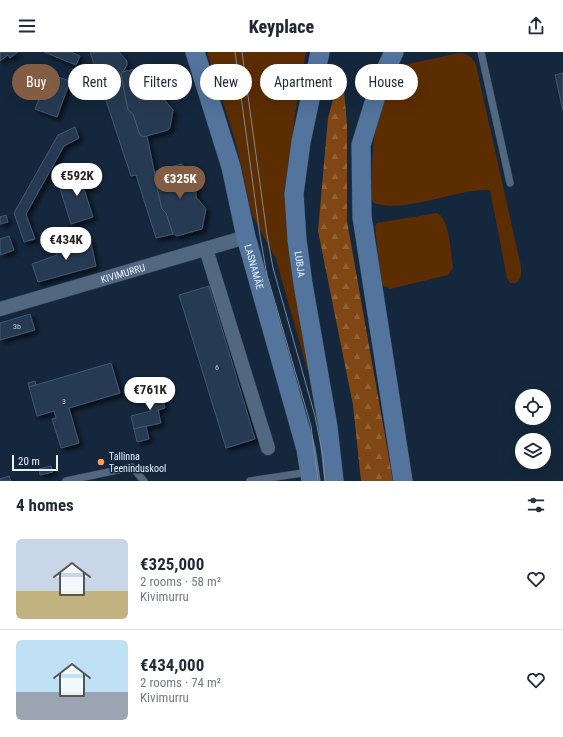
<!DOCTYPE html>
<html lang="en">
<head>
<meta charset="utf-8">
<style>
	:root { --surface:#fff; --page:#f2f2f3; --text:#1f2937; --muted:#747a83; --line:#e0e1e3; --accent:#825d44 }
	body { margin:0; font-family:"Roboto Condensed",sans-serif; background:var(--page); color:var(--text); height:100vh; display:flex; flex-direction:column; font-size:15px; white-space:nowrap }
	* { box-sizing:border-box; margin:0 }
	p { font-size:13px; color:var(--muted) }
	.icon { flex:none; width:22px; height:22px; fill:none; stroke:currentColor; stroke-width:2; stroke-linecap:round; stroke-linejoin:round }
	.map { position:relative; height:429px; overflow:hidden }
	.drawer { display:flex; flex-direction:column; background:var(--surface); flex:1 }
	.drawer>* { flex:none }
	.banner { position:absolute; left:12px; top:12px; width:539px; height:36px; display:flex; gap:8px }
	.tools { position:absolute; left:515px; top:337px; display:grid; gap:8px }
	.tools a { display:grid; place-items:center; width:36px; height:36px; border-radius:50%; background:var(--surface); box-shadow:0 4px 16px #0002; font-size:20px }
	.scale { position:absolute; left:12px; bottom:10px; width:46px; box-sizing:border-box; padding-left:4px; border:2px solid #e8f1fd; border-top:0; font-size:11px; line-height:14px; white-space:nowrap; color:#e8f1fd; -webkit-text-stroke:3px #14273c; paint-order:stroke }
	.price { position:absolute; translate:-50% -34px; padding:0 9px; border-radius:14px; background:#fff; color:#222; font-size:13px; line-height:26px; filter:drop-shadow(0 1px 2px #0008) }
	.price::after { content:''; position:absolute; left:50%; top:24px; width:12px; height:9px; margin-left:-6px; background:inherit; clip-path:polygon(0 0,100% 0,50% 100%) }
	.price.current { background:var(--accent); color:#fff }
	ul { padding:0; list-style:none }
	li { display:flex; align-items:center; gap:12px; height:100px; padding:0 16px }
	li+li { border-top:1px solid var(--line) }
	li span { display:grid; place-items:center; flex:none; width:112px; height:80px; border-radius:6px; color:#555 }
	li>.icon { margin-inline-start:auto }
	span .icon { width:48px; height:48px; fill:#fffc; stroke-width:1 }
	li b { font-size:17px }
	h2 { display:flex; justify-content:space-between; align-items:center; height:48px; padding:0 16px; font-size:17px }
	.pill { padding:0 14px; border-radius:18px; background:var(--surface); box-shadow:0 4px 16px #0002; font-size:14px; line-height:36px }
	.pill.current { background:var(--accent); color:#fff }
	header { display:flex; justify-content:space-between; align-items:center; height:52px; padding:0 16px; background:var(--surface); font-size:18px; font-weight:800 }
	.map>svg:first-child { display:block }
	.grass { fill:#5c2d00 }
	.forest { fill:url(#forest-firs) }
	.building { fill:#283b53; stroke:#42566f; filter:url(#shadow) }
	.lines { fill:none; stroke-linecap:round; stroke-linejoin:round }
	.lane-casing { stroke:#344153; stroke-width:8 }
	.street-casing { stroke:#344153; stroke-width:15 }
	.secondary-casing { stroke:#344153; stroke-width:20 }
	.lane { stroke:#526780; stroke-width:7 }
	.street { stroke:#526780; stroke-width:14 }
	.secondary { stroke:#52749d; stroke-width:19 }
	.tram { stroke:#7b899a; stroke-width:1 }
	.poi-dot { fill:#fc9d53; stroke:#14273c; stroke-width:1.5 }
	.labels { text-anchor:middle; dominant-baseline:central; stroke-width:3; stroke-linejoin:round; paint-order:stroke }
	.number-label { font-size:8px; fill:#b8c4d2 }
	.street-label { font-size:10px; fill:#e8f1fd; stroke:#14273c }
	.poi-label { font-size:10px; fill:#e8f1fd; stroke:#14273c; text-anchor:start }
</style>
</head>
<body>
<header><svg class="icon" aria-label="menu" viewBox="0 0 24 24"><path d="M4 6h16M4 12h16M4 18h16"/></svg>Keyplace<svg class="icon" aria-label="share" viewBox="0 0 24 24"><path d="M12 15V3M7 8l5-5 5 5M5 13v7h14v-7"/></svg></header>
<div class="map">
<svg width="563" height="429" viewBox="0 0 563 429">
	<defs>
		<pattern id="forest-firs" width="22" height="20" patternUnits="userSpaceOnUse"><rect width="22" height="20" fill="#804613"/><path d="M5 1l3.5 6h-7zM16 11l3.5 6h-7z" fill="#926136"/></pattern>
		<filter id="shadow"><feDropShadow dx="3.5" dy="3.5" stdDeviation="2" flood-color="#0009"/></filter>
	</defs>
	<rect width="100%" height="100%" fill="#14273c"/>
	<!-- grass -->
	<g class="grass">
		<polygon points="207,0 306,0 295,62 288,131 315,345 276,207 252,163 236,91"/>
		<path d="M 459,1 C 468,2 472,4 476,13 L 517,197 C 519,207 526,224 516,231 L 510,231 L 507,226 L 490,138 C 456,136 406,162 374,151 L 371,146 L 373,95 L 378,59 L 395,18 L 408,12 Z"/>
		<path d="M 437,161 C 450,166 451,204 453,216 L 448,223 L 390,237 L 384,234 L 381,231 L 375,174 L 377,171 Z"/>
	</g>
	<!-- forest -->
	<polygon class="forest" points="342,14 347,73 347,169 393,429 361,429 353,353 318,179 328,66"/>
	<!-- building -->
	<g class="building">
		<polygon points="0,0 18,0 10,6 8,3 0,9"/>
		<polygon points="44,0 71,0 80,4 76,13"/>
		<polygon points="90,0 119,0 127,9 127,13 121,23 128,58 133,62 140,83 147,84 162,157 166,161 173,182 156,186 136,123 131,124"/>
		<polygon points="149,14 162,31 163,46 173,58 170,76 168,78 143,85 140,83 133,62 128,58 121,23 122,20"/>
		<polygon points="563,21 563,59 555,23"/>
		<polygon points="49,22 70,29 57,65 35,57"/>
		<polygon points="75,75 79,86 64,94 26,162 35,187 24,190 14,161 58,83"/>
		<polygon points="181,112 184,114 196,130 196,145 206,157 202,177 177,184 173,182 166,161 162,157 154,123 156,119"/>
		<polygon points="91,121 95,133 84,137 93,165 71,172 58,130"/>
		<polygon points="6,163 8,170 0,172 0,165"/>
		<polygon points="9,184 14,198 0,203 0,187"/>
		<polygon points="90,186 96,214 38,230 32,212 57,203 55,196"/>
		<polygon points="209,234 255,387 226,396 179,243"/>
		<polygon points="30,262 35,278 0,288 0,271"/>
		<polygon points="111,311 120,341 69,356 79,391 61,396 52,367 56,366 54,359 37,364 29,335"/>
		<polygon points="35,329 36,333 29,335 28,331"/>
		<polygon points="160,337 165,356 158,358 161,371 134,377 131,364 151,359 147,340"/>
		<polygon points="146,374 149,387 137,390 134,377"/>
		<polygon points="51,414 53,420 40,423 39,417"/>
		<polygon points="9,424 11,429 0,429 0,427"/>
	</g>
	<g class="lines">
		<defs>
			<g id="lane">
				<polyline points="481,0 510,131"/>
				<polyline points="66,429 132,415 144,429"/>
				<polyline points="250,429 309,420"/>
			</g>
			<g id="street">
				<polyline points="206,197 268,396"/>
				<path id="s1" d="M 0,257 L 246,185"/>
			</g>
			<g id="secondary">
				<path id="s2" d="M 195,0 L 231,115 L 246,185 L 306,397 L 311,429"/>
				<path id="s3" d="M 320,0 L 301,90 L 294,142 L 297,188 L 303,232 L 328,375 L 334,429"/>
				<polyline points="394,0 381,28 361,93 362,165 403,429"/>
			</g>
		</defs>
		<!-- lane casing -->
		<use href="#lane" class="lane-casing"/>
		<!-- street casing -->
		<use href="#street" class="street-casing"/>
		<!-- secondary casing -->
		<use href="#secondary" class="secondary-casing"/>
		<!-- lane -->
		<use href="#lane" class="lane"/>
		<!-- street -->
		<use href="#street" class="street"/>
		<!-- secondary -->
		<use href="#secondary" class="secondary"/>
		<!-- tram -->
		<g class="tram">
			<polyline points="235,0 260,184 267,223 311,374 318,429"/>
			<polyline points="242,0 267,183 273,216 315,364 323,404 325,429"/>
		</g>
	</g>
	<!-- markers -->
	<circle class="poi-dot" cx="101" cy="410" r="4"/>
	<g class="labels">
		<!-- number labels -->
		<g class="number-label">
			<text x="17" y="274">3b</text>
			<text x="217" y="315">6</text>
			<text x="64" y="349">3</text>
		</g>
		<!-- street labels -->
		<g class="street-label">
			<text stroke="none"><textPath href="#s3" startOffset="215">LUBJA</textPath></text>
			<text stroke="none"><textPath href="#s2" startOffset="223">LASNAMÄE</textPath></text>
			<text stroke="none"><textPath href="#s1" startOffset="128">KIVIMURRU</textPath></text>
		</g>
		<!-- poi labels -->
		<g class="poi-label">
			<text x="109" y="404">Tallinna<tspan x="109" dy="12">Teeninduskool</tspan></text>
		</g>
	</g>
</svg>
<div class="tools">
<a><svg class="icon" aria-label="locate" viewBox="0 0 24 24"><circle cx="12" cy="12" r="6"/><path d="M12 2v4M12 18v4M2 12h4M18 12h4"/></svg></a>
<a><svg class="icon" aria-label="layers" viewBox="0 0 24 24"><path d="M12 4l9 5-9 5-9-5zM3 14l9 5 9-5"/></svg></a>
</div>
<div class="scale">20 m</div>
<b class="price" style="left:77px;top:145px">€592K</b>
<b class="price current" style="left:180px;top:148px">€325K</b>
<b class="price" style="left:66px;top:209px">€434K</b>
<b class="price" style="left:150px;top:359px">€761K</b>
<div class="banner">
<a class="pill current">Buy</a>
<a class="pill">Rent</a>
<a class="pill">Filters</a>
<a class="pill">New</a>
<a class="pill">Apartment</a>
<a class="pill">House</a>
</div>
</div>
<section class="drawer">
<h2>4 homes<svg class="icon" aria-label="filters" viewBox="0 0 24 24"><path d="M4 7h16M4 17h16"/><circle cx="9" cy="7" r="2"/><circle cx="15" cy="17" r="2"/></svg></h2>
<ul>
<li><span style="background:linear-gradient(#c9d6e8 65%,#c2b280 0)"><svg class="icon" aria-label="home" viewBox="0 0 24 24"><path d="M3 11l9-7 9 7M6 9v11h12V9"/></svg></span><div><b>€325,000</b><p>2 rooms · 58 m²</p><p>Kivimurru</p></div><svg class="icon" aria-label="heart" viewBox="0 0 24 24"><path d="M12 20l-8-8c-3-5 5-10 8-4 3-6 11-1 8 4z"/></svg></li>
<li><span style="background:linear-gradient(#bfe0f5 65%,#9aa5b1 0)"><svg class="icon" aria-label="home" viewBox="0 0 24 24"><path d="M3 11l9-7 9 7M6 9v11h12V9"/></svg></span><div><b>€434,000</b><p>2 rooms · 74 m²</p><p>Kivimurru</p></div><svg class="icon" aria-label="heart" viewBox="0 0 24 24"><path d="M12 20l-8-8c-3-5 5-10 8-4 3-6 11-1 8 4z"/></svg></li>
</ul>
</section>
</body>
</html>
